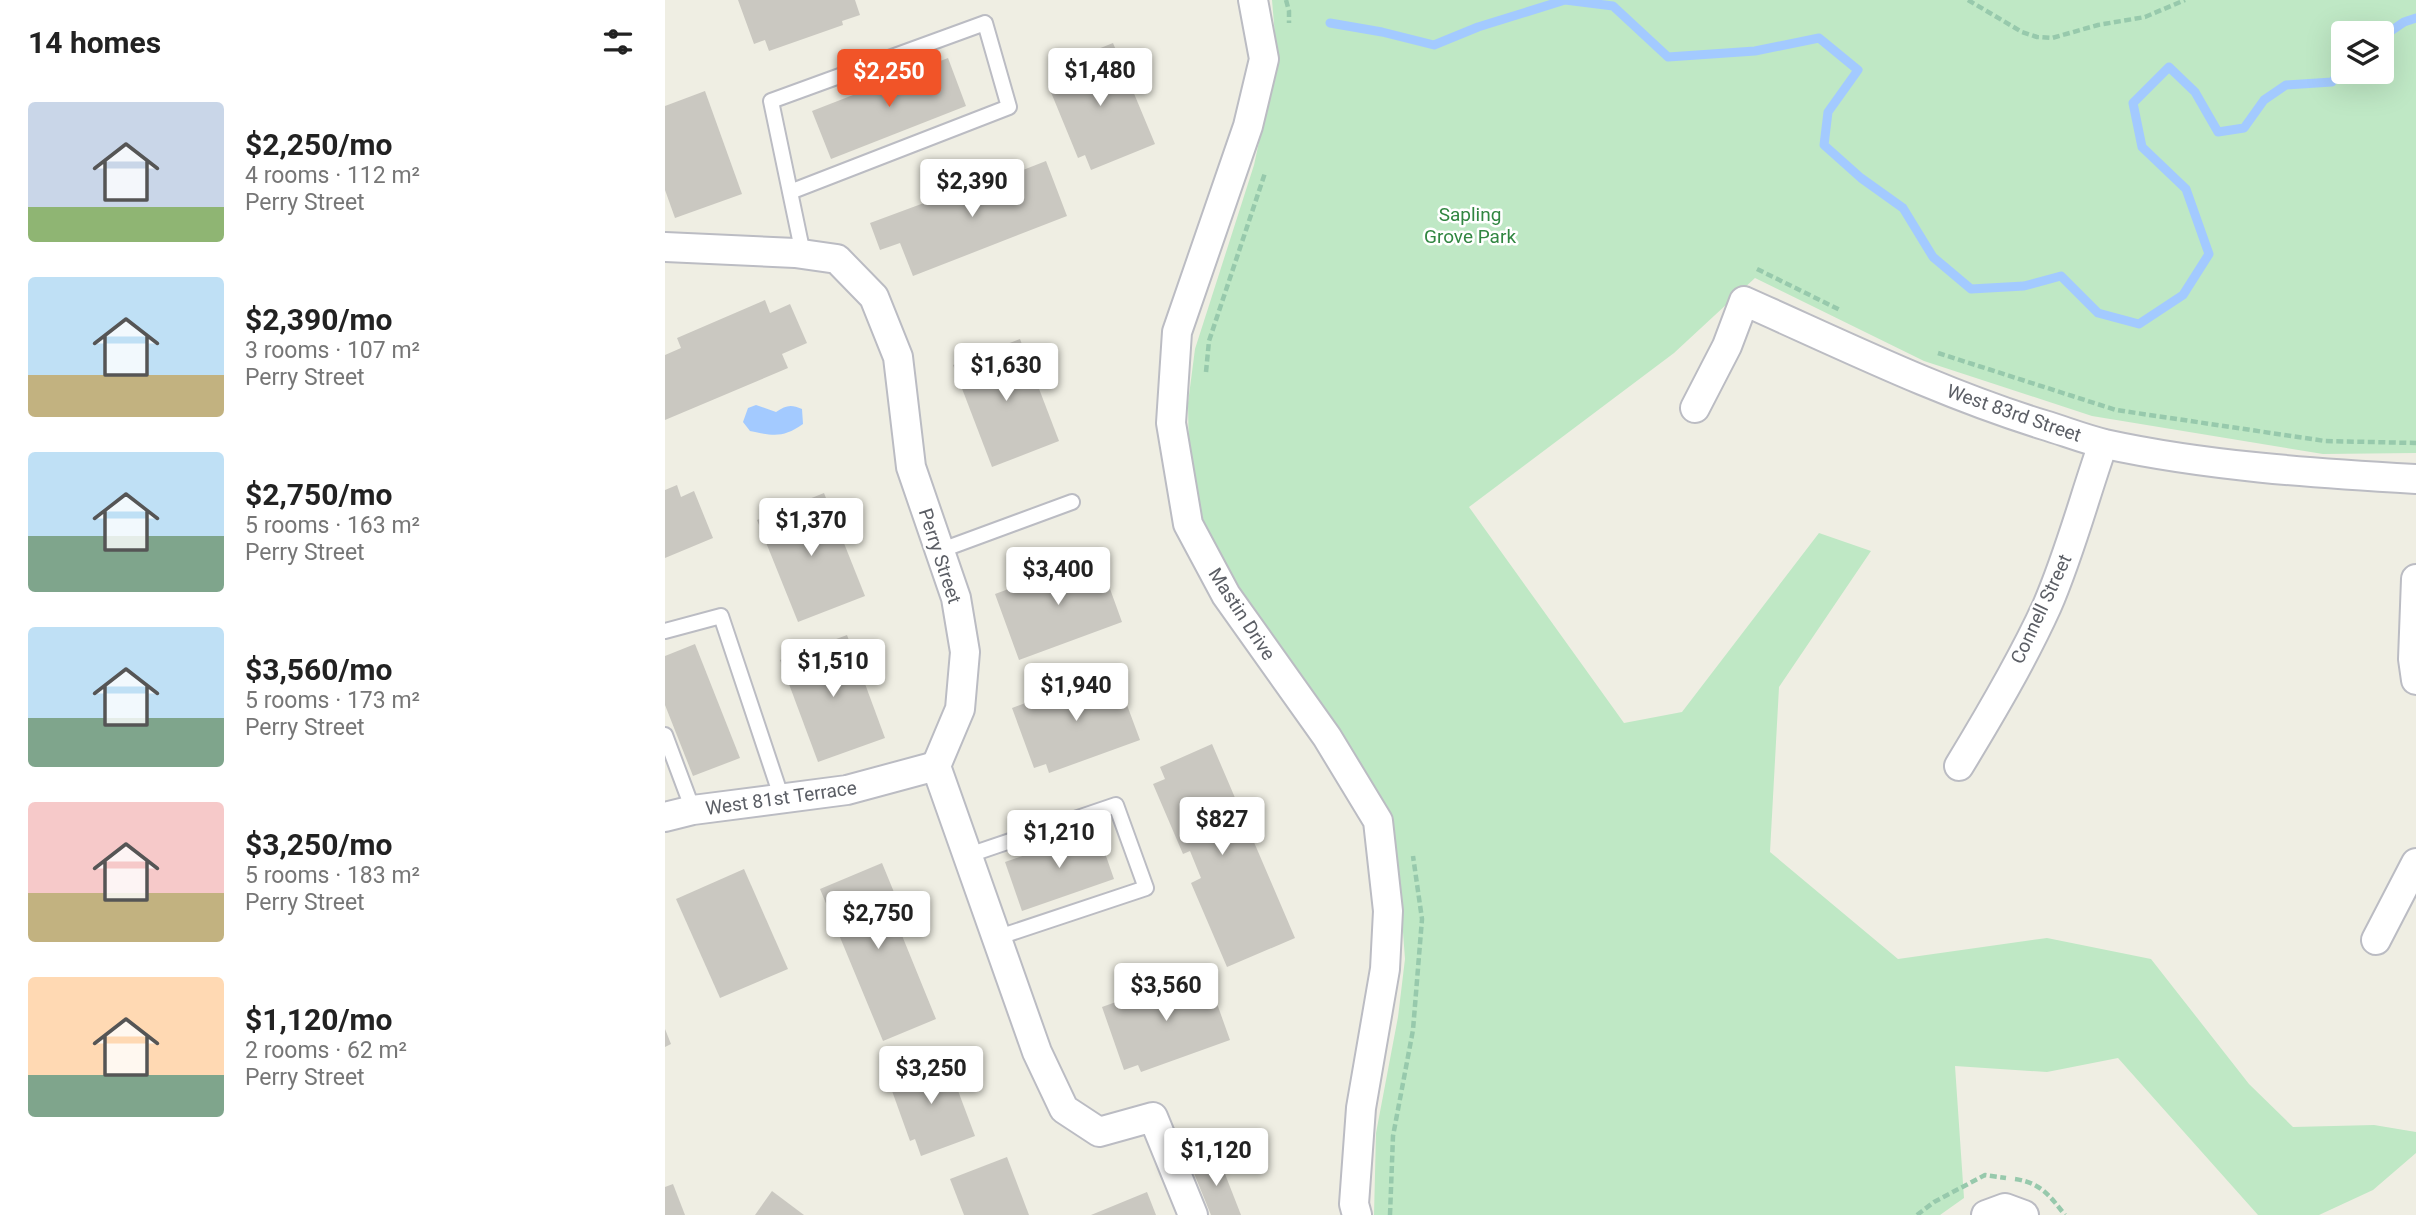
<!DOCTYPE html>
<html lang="en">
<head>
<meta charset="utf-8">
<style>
	:root { --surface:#fff; --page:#f6f6f6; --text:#222; --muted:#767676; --accent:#f15428 }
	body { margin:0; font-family:Roboto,sans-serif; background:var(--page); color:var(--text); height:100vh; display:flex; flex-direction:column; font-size:26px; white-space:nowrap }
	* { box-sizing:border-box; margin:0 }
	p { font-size:23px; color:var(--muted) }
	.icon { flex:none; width:38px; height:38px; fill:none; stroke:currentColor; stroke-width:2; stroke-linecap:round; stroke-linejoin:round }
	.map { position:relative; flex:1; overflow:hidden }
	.sheet { display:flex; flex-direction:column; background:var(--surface); width:665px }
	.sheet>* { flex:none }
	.fabs { position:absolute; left:1666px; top:21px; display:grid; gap:14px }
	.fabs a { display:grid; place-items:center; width:63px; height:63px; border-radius:7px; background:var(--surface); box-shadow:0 7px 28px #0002; font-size:35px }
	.price { position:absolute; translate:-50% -60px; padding:0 16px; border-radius:7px; background:#fff; color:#222; font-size:23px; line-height:46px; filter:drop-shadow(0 2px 4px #0008) }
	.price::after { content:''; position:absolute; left:50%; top:42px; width:21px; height:16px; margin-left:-10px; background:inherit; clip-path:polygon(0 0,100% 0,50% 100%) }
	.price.current { background:var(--accent); color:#fff }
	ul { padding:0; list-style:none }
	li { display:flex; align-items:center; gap:21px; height:175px; padding:0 28px }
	li span { display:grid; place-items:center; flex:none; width:196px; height:140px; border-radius:7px; color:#555 }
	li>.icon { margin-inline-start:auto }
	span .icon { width:84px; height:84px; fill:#fffc; stroke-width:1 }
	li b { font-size:30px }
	h2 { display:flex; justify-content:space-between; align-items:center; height:84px; padding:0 28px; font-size:30px }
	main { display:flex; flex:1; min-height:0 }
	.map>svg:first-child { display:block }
	.green { fill:#bfe8c5; fill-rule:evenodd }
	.water { fill:#a3caff }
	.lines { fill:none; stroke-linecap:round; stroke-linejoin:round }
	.stream { stroke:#a3caff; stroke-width:9 }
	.building { fill:#cac8c1 }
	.lane-casing { stroke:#bbbcc3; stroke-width:18 }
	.street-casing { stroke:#bbbcc3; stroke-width:32 }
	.path { stroke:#97c9ac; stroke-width:4.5; stroke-dasharray:7 3.5; stroke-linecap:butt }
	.lane { stroke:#fff; stroke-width:14 }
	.street { stroke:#fff; stroke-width:28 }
	.labels { text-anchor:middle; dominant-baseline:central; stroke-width:5; stroke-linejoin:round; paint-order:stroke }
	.park-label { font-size:19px; fill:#318641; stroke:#fff }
	.street-label { font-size:19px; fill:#5b5e65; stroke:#fff }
</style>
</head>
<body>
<main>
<section class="sheet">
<h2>14 homes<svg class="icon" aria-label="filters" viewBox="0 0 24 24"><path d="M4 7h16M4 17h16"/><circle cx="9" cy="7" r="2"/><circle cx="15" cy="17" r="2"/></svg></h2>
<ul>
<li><span style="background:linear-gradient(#c9d6e8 75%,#8fb573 0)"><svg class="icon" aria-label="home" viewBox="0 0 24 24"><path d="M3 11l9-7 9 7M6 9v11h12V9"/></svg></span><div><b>$2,250/mo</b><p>4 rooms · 112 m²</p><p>Perry Street</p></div></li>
<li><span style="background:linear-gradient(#bfe0f5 70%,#c2b280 0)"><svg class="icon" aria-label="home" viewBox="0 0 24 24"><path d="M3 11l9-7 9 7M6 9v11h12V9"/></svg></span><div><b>$2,390/mo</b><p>3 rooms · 107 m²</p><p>Perry Street</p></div></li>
<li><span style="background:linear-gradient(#bfe0f5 60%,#7fa58c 0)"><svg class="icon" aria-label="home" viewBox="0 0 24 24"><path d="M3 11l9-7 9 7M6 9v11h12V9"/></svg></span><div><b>$2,750/mo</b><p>5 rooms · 163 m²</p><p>Perry Street</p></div></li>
<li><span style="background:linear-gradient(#bfe0f5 65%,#7fa58c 0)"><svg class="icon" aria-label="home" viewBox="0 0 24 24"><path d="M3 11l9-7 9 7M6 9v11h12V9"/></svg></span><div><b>$3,560/mo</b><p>5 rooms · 173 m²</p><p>Perry Street</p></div></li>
<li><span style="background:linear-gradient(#f6c9c9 65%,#c2b280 0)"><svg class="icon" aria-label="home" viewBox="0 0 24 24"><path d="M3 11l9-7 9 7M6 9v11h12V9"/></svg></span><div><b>$3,250/mo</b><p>5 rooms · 183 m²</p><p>Perry Street</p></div></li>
<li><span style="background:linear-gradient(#ffd9b3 70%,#7fa58c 0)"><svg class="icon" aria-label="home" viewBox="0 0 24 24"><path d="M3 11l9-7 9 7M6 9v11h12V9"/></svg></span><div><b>$1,120/mo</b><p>2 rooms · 62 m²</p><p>Perry Street</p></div></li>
</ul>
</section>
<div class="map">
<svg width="1751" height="1215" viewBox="0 0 1751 1215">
	<rect width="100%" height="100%" fill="#efeee3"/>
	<!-- green -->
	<path class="green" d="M 607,0 L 1751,0 L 1751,453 L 1658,454 L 1427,416 L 1259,361 L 1090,278 L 1009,353 L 804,507 L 959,723 L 1017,712 L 1154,533 L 1206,551 L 1114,687 L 1105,852 L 1233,959 L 1382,938 L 1486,959 L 1584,1084 L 1628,1127 L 1709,1125 L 1751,1132 L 1751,1153 L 1708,1190 L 1654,1215 L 1593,1215 L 1453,1058 L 1382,1072 L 1290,1066 L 1299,1198 L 1275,1215 L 709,1215 L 711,1133 L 733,1017 L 740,959 L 733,865 L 721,806 L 672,727 L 572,587 L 539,523 L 524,461 L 523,403 L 530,349 L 589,165 L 612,59 ZM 1678,33 L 1717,33 L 1717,72 L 1678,72 Z"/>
	<!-- water -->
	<path class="water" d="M 91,405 L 111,412 C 121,405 126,404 137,409 L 138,424 C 118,438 109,436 85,431 L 78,422 L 83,408 Z"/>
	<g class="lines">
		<!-- stream -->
		<g class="stream">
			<polyline points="665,23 717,32 769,45 813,27 900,0 948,6 1003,57 1090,51 1154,38 1193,70 1163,112 1159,145 1196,178 1238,208 1268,257 1306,289 1359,286 1396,276 1433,313 1474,324 1518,295 1544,254 1521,189 1477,147 1468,103 1504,67 1530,92 1553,132 1579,128 1599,100 1621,85 1667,82 1678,68"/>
			<polyline points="1717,37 1739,22 1751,18"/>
		</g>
	</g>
	<!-- building -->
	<g class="building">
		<polygon points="73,0 190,0 195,15 177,21 178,25 104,51 100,40 89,44"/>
		<polygon points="448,43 490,144 426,170 420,155 413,158 383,85 394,80 388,67"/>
		<polygon points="283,58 301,106 166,159 147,111"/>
		<polygon points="40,91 77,194 10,218 0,190 0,106"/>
		<polygon points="381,161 402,216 248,276 235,243 215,250 205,223 267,200 268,205"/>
		<polygon points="100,300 105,313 125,304 142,343 117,354 123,368 0,420 0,355 16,348 12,338"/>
		<polygon points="355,339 394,441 327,467 288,365"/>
		<polygon points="12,485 16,497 29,491 48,538 0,558 0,490"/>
		<polygon points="159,493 200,596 133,622 92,520"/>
		<polygon points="418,556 423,568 436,564 457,622 354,660 330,594 349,587 347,582"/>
		<polygon points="182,635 220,738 153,762 115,660"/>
		<polygon points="30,644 75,758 28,776 0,705 0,656"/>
		<polygon points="449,670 475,740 384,773 381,764 369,768 347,708"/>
		<polygon points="547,744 630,938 562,967 526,883 536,878 525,851 518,854 488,784 500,779 495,767"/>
		<polygon points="432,830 449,879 357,911 340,862"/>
		<polygon points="217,863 233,902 225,906 271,1019 218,1041 155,889"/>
		<polygon points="79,869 123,969 55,998 11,899"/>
		<polygon points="540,970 565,1040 476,1072 473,1065 459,1070 437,1007"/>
		<polygon points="0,1029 6,1044 0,1047"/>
		<polygon points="280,1056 310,1136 256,1156 250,1139 245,1141 222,1077"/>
		<polygon points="553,1156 576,1215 546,1215 526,1166"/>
		<polygon points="342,1157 364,1215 299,1215 285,1179"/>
		<polygon points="8,1184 20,1215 0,1215 0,1187"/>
		<polygon points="107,1191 139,1215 90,1215"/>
		<polygon points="482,1192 491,1215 426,1215"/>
	</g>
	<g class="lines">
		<defs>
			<g id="lane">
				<polyline points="125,192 344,107 320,23 106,101 138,254"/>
				<polyline points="274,551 407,502"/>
				<polyline points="0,631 56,616 117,799"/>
				<polyline points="0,735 28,810"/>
				<polyline points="301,856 451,805 481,888 331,938"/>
			</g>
			<g id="street">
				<polyline points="588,0 599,59 583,126 512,332 506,423 523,524 561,595 662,737 713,821 723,911 720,969 696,1108 689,1204 692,1215"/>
				<polyline points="0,247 130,253 172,259 209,297 233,357 246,467 291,598 300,652 295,709 271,766 372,1052 399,1109 434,1132 488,1117 528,1215"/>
				<path d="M 1030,408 L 1062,346 L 1079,301 C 1178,345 1275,393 1379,425 C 1399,431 1419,439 1440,444 C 1541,466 1647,473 1751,479"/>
				<polyline points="1751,579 1748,659 1751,680"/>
				<path d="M 1294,766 C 1325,715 1357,661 1382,606 C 1405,553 1419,498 1438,444"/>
				<polyline points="0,817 28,810 182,790 271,766"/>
				<polyline points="1711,940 1751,863"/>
				<polyline points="1321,1215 1340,1208 1359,1215"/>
			</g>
		</defs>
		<!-- lane casing -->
		<use href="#lane" class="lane-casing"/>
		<!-- street casing -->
		<use href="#street" class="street-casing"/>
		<!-- path -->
		<g class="path">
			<polyline points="621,0 624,11 624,23"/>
			<polyline points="1303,0 1357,32 1372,37 1387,38 1433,25 1480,17 1520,0"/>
			<polyline points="1092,269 1175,310"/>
			<polyline points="1273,353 1451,410 1660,441 1751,443"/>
			<polyline points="541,372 544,341 600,173"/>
			<path d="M 1350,1179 C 1376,1183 1384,1195 1400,1215"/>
			<polyline points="725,1215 728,1136 748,1030 757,919 748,856"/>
			<polyline points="1252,1215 1269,1202 1320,1175 1341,1178"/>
		</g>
		<!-- lane -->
		<use href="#lane" class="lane"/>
		<!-- street -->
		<use href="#street" class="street"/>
	</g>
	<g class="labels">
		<!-- park labels -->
		<g class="park-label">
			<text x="805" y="214">Sapling<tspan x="805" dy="22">Grove Park</tspan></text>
		</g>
		<!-- street labels -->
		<g class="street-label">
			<text transform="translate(1349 413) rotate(19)">West 83rd Street</text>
			<text transform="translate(275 556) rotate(72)">Perry Street</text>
			<text transform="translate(1376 609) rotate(-65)">Connell Street</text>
			<text transform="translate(577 614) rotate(57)">Mastin Drive</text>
			<text transform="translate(116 798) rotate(-8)">West 81st Terrace</text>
		</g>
	</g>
</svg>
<div class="fabs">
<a><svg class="icon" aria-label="layers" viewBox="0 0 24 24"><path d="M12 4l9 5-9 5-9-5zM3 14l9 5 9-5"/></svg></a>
</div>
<b class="price" style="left:435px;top:108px">$1,480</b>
<b class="price current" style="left:224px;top:109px">$2,250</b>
<b class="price" style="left:307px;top:219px">$2,390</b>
<b class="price" style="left:341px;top:403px">$1,630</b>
<b class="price" style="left:146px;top:558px">$1,370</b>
<b class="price" style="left:393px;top:607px">$3,400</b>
<b class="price" style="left:168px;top:699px">$1,510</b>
<b class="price" style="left:411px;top:723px">$1,940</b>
<b class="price" style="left:557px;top:857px">$827</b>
<b class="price" style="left:394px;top:870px">$1,210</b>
<b class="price" style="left:213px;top:951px">$2,750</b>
<b class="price" style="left:501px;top:1023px">$3,560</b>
<b class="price" style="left:266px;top:1106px">$3,250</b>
<b class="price" style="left:551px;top:1188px">$1,120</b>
</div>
</main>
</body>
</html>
